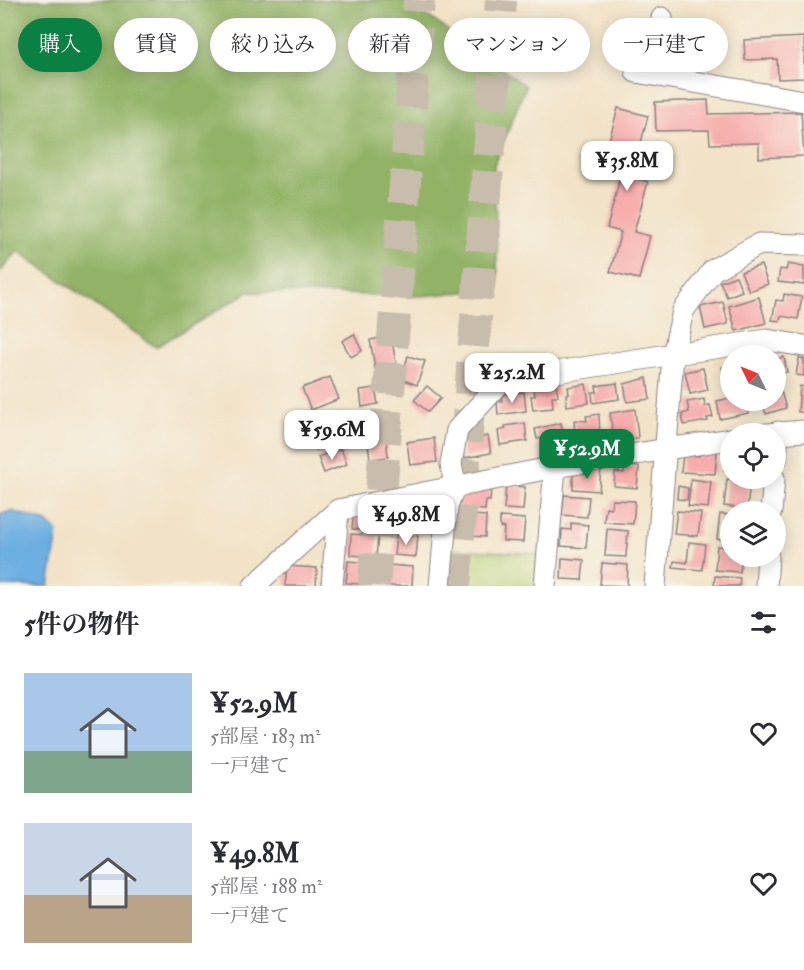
<!DOCTYPE html>
<html lang="ja">
<head>
<meta charset="utf-8">
<style>
	:root { --surface:#fff; --page:#f2f2f3; --text:#2b2b33; --muted:#7c7c81; --accent:#0b8043 }
	body { margin:0; font-family:"IM FELL Double Pica","Noto Serif JP",serif; background:var(--page); color:var(--text); height:100vh; display:flex; flex-direction:column; font-size:22px; white-space:nowrap }
	* { box-sizing:border-box; margin:0 }
	p { font-size:20px; color:var(--muted) }
	.icon { flex:none; width:33px; height:33px; fill:none; stroke:currentColor; stroke-width:2; stroke-linecap:round; stroke-linejoin:round }
	.map { position:relative; height:586px; overflow:hidden }
	.drawer { display:flex; flex-direction:column; background:var(--surface); flex:1 }
	.drawer>* { flex:none }
	.guide { position:absolute; left:18px; top:18px; width:768px; height:54px; display:flex; gap:12px }
	.needle { width:39px; rotate:313deg }
	.fabs { position:absolute; left:720px; top:345px; display:grid; gap:12px }
	.fabs a { display:grid; place-items:center; width:66px; height:66px; border-radius:50%; background:var(--surface); box-shadow:0 3px 15px #0003; font-size:30px }
	.price { position:absolute; translate:-50% -51px; padding:0 14px; border-radius:12px; background:#fff; color:#222; font-size:20px; line-height:39px; filter:drop-shadow(0 2px 3px #0008) }
	.price::after { content:''; position:absolute; left:50%; top:36px; width:18px; height:14px; margin-left:-9px; background:inherit; clip-path:polygon(0 0,100% 0,50% 100%) }
	.price.current { background:var(--accent); color:#fff }
	ul { padding:0; list-style:none }
	li { display:flex; align-items:center; gap:18px; height:150px; padding:0 24px }
	li span { display:grid; place-items:center; flex:none; width:168px; height:120px; border-radius:0px; color:#555 }
	li>.icon { margin-inline-start:auto }
	span .icon { width:72px; height:72px; fill:#fffc; stroke-width:1 }
	li b { font-size:26px }
	h2 { display:flex; justify-content:space-between; align-items:center; height:72px; padding:0 24px; font-size:26px }
	.pill { padding:0 21px; border-radius:27px; background:var(--surface); box-shadow:0 3px 15px #0003; font-size:21px; line-height:54px }
	.pill.current { background:var(--accent); color:#fff }
	.map>svg:first-child { display:block }
	.green { fill:#b8d075; stroke:#6d7958; stroke-width:1.5 }
	.forest { fill:#92b266; stroke:#5a6a50; stroke-width:1.5 }
	.water { fill:#6dafe1; stroke:#48688e; stroke-width:1.5 }
	.building { fill:#f6adac }
	.lines { fill:none; stroke-linecap:round; stroke-linejoin:round }
	.highway-tunnel { stroke:#c8bcac; stroke-width:32; stroke-dasharray:32 16; stroke-linecap:butt }
	.minor-casing { stroke:#8a8282; stroke-width:23 }
	.minor { stroke:#fff; stroke-width:21 }
</style>
</head>
<body>
<div class="map">
<svg width="804" height="586" viewBox="0 0 804 586">
	<rect width="100%" height="100%" fill="#f7f3e8"/>
	<filter id="ink" filterUnits="userSpaceOnUse"><feTurbulence type="fractalNoise" baseFrequency=".0167" numOctaves="2"/><feDisplacementMap in="SourceGraphic" scale="12" xChannelSelector="R" yChannelSelector="G"/><feConvolveMatrix kernelMatrix="1 2 1 2 8 2 1 2 1" color-interpolation-filters="sRGB"/></filter>
	<filter id="wash" filterUnits="userSpaceOnUse"><feTurbulence type="fractalNoise" baseFrequency=".008" numOctaves="4" result="noise"/><feDisplacementMap in="SourceGraphic" scale="24" xChannelSelector="R" yChannelSelector="G"/><feGaussianBlur stdDeviation="1.35" result="paint"/><feColorMatrix in="noise" values="0 0 0 0 0 0 0 0 0 0 0 0 0 0 0 0 0 1.4 0 .05"/><feComposite in="paint" operator="in"/></filter>
	<g filter="url(#wash)">
		<rect width="100%" height="100%" fill="#f2e3c8"/>
		<!-- green -->
		<polygon class="green" points="452,549 539,554 536,586 448,586"/>
		<!-- forest -->
		<polygon class="forest" points="0,0 405,0 526,86 494,165 498,289 420,296 248,292 156,347 18,251 0,272"/>
		<!-- water -->
		<polygon class="water" points="11,511 47,522 58,532 49,586 0,586 0,515"/>
		<g id="blocks">
			<!-- building -->
			<g class="building">
				<polygon points="804,37 804,78 778,79 777,59 745,60 744,40"/>
				<polygon points="708,100 709,114 801,112 804,156 759,158 759,143 710,144 709,130 656,131 655,102"/>
				<polygon points="618,108 648,116 632,177 648,182 634,232 650,236 639,279 610,272 621,232 607,228 620,178 600,173"/>
				<polygon points="788,264 804,267 804,285 778,282 780,269 786,270"/>
				<polygon points="761,265 768,284 749,291 741,272"/>
				<polygon points="736,276 742,291 727,297 720,282"/>
				<polygon points="784,294 802,297 798,319 781,316 780,321 772,320 776,300 783,301"/>
				<polygon points="759,297 766,323 736,331 729,306"/>
				<polygon points="723,302 728,324 705,329 700,307"/>
				<polygon points="354,334 362,351 351,357 342,341"/>
				<polygon points="391,336 398,374 377,378 370,340"/>
				<polygon points="408,356 425,361 417,385 401,379"/>
				<polygon points="784,357 787,372 776,374 776,359"/>
				<polygon points="799,358 804,359 804,376 796,375"/>
				<polygon points="730,365 730,383 725,384 722,367"/>
				<polygon points="703,368 708,390 690,394 685,372"/>
				<polygon points="330,377 339,399 311,410 302,388"/>
				<polygon points="647,378 650,399 627,402 624,384"/>
				<polygon points="556,383 558,396 552,396 553,408 533,410 531,396 535,396 534,386"/>
				<polygon points="617,383 619,399 593,403 592,392 597,392 596,386"/>
				<polygon points="586,384 589,403 567,406 566,394 569,394 568,387"/>
				<polygon points="779,385 786,408 766,414 761,400 776,400 776,386"/>
				<polygon points="427,386 441,398 428,412 414,400"/>
				<polygon points="800,386 804,387 804,412 798,412"/>
				<polygon points="375,388 378,404 362,407 360,390"/>
				<polygon points="524,392 526,411 498,415 497,402 502,401 501,395"/>
				<polygon points="730,398 730,400 747,400 749,413 720,419 717,401"/>
				<polygon points="704,399 705,406 710,405 713,417 707,418 708,421 684,425 682,414 689,412 687,402"/>
				<polygon points="635,409 638,438 614,441 610,413"/>
				<polygon points="599,414 600,436 581,439 580,435 575,436 574,420 587,421 586,416"/>
				<polygon points="525,423 527,441 500,445 498,431 506,429 505,426"/>
				<polygon points="561,423 564,439 545,442 544,438 537,439 535,429"/>
				<polygon points="328,424 334,443 316,450 310,431"/>
				<polygon points="385,426 388,457 370,459 366,428"/>
				<polygon points="488,436 491,453 464,458 461,440"/>
				<polygon points="434,438 437,462 410,465 407,442"/>
				<polygon points="341,449 347,464 324,473 318,457"/>
				<polygon points="700,450 717,452 715,474 681,472 683,455 699,456"/>
				<polygon points="726,452 730,453 730,472 724,471"/>
				<polygon points="625,466 639,467 637,488 614,486 615,472 624,473"/>
				<polygon points="601,469 599,491 573,489 573,470"/>
				<polygon points="691,479 711,482 708,508 688,506"/>
				<polygon points="727,479 750,481 747,509 724,506"/>
				<polygon points="506,485 525,487 523,510 504,509"/>
				<polygon points="678,486 688,488 687,500 677,499"/>
				<polygon points="491,489 490,501 486,501 485,510 459,508 461,490"/>
				<polygon points="564,495 589,497 587,517 562,515"/>
				<polygon points="404,500 425,501 423,525 402,523"/>
				<polygon points="612,500 635,501 633,524 604,522 606,507 611,508"/>
				<polygon points="354,511 380,513 379,532 352,529"/>
				<polygon points="677,511 701,513 698,536 674,534"/>
				<polygon points="456,514 486,516 485,537 455,535"/>
				<polygon points="720,514 730,515 730,541 717,539"/>
				<polygon points="500,517 525,519 523,542 503,541 504,528 500,527"/>
				<polygon points="571,523 588,525 586,548 561,546 562,529 571,530"/>
				<polygon points="607,529 628,531 626,557 605,556"/>
				<polygon points="351,534 378,536 376,557 350,555"/>
				<polygon points="396,534 418,536 416,557 394,555"/>
				<polygon points="689,542 705,544 702,570 673,567 674,561 687,563"/>
				<polygon points="717,546 730,547 730,556 742,556 740,572 715,570"/>
				<polygon points="562,558 584,560 582,580 561,579"/>
				<polygon points="348,561 374,563 372,585 346,583"/>
				<polygon points="602,563 628,565 627,586 600,585"/>
				<polygon points="389,565 413,567 412,586 387,586"/>
				<polygon points="287,566 317,568 316,586 285,586"/>
				<polygon points="715,576 740,578 739,586 714,586"/>
			</g>
		</g>
	</g>
	<g filter="url(#ink)">
		<use href="#blocks" fill-opacity="0" stroke="#8a8282" stroke-width="1.5"/>
		<g class="lines">
			<!-- highway-tunnel -->
			<g class="highway-tunnel">
				<polyline points="374,586 419,0"/>
				<polyline points="455,586 501,0"/>
			</g>
			<defs>
				<g id="minor">
					<polyline points="662,18 664,77"/>
					<polyline points="636,72 804,101"/>
					<polyline points="766,434 804,431"/>
					<polyline points="776,459 778,432"/>
					<polyline points="771,512 774,478"/>
					<polyline points="254,586 338,510 555,467 730,439"/>
					<polyline points="332,586 338,510"/>
					<polyline points="440,586 447,507 455,485 451,464 457,430 503,380 767,340 804,346"/>
					<polyline points="545,586 555,467"/>
					<polyline points="655,586 673,355 683,311 713,270 759,244 804,245"/>
					<polyline points="766,586 768,556"/>
				</g>
			</defs>
			<!-- minor casing -->
			<use href="#minor" class="minor-casing"/>
			<!-- minor -->
			<use href="#minor" class="minor"/>
		</g>
	</g>
</svg>
<div class="fabs">
<a><svg class="needle" viewBox="-14 -14 28 28"><path d="M0-13l5 13h-10z" fill="#e53935"/><path d="M0 13l5-13h-10z" fill="#7c7c81"/></svg></a>
<a><svg class="icon" aria-label="locate" viewBox="0 0 24 24"><circle cx="12" cy="12" r="6"/><path d="M12 2v4M12 18v4M2 12h4M18 12h4"/></svg></a>
<a><svg class="icon" aria-label="layers" viewBox="0 0 24 24"><path d="M12 4l9 5-9 5-9-5zM3 14l9 5 9-5"/></svg></a>
</div>
<b class="price" style="left:627px;top:192px">¥35.8M</b>
<b class="price" style="left:512px;top:404px">¥25.2M</b>
<b class="price" style="left:332px;top:461px">¥59.6M</b>
<b class="price current" style="left:587px;top:480px">¥52.9M</b>
<b class="price" style="left:406px;top:546px">¥49.8M</b>
<div class="guide">
<a class="pill current">購入</a>
<a class="pill">賃貸</a>
<a class="pill">絞り込み</a>
<a class="pill">新着</a>
<a class="pill">マンション</a>
<a class="pill">一戸建て</a>
</div>
</div>
<section class="drawer">
<h2>5件の物件<svg class="icon" aria-label="filters" viewBox="0 0 24 24"><path d="M4 7h16M4 17h16"/><circle cx="9" cy="7" r="2"/><circle cx="15" cy="17" r="2"/></svg></h2>
<ul>
<li><span style="background:linear-gradient(#a9c7e8 65%,#7fa58c 0)"><svg class="icon" aria-label="home" viewBox="0 0 24 24"><path d="M3 11l9-7 9 7M6 9v11h12V9"/></svg></span><div><b>¥52.9M</b><p>5部屋 · 183 m²</p><p>一戸建て</p></div><svg class="icon" aria-label="heart" viewBox="0 0 24 24"><path d="M12 20l-8-8c-3-5 5-10 8-4 3-6 11-1 8 4z"/></svg></li>
<li><span style="background:linear-gradient(#c9d6e8 60%,#b9a48a 0)"><svg class="icon" aria-label="home" viewBox="0 0 24 24"><path d="M3 11l9-7 9 7M6 9v11h12V9"/></svg></span><div><b>¥49.8M</b><p>5部屋 · 188 m²</p><p>一戸建て</p></div><svg class="icon" aria-label="heart" viewBox="0 0 24 24"><path d="M12 20l-8-8c-3-5 5-10 8-4 3-6 11-1 8 4z"/></svg></li>
</ul>
</section>
</body>
</html>
